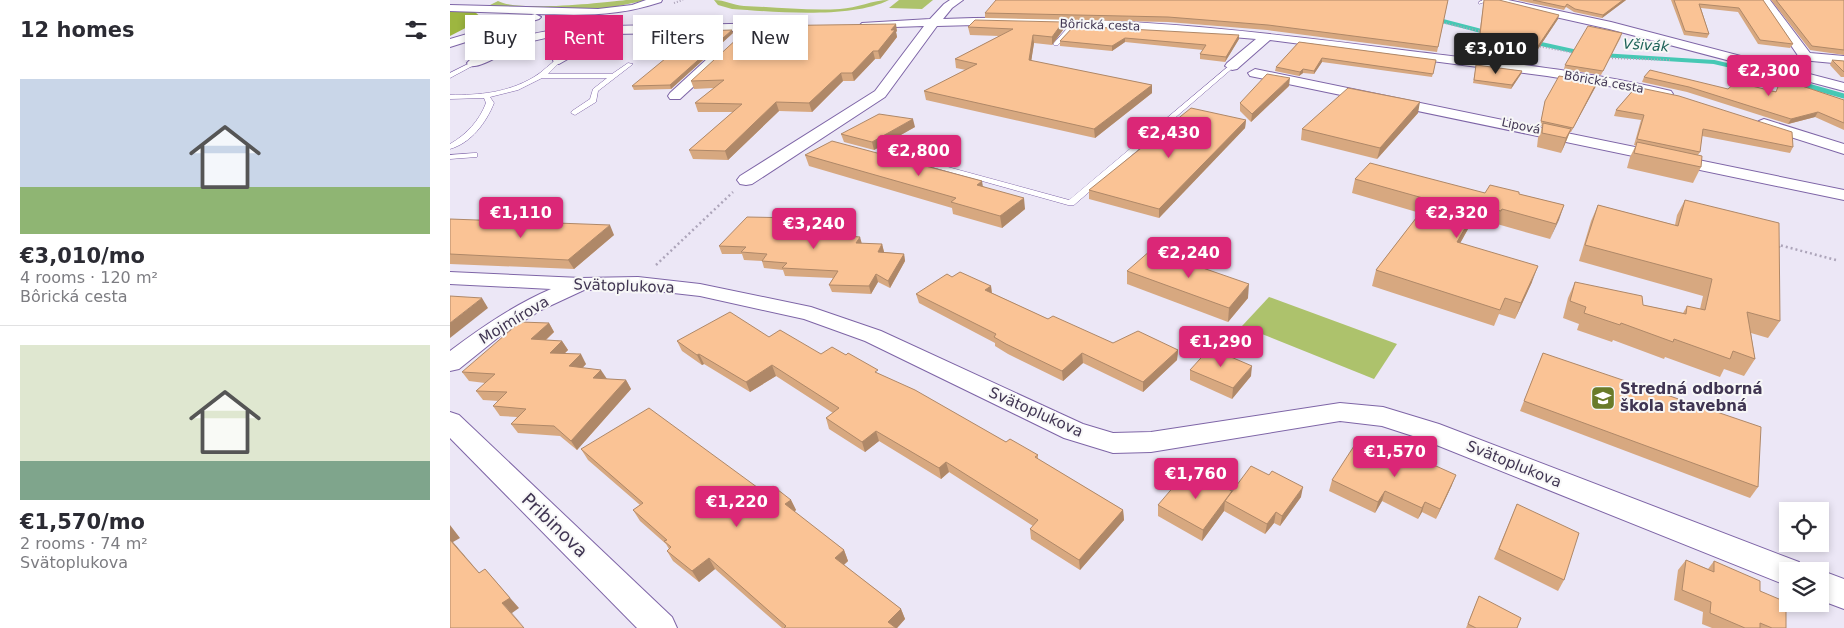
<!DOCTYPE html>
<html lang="en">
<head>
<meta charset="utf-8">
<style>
	:root { --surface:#fff; --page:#f7f7f7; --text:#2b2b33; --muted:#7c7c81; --line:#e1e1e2; --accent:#db2777 }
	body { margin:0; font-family:"DejaVu Sans",sans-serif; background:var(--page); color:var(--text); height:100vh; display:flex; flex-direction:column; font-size:19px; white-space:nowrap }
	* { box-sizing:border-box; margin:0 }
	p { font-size:16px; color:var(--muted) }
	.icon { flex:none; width:28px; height:28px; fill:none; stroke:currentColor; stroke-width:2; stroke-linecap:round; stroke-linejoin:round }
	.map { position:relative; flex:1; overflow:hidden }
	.details { display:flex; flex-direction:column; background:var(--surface); width:450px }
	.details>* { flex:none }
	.banner { position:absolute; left:15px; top:15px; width:475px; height:45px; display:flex; gap:10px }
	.buttons { position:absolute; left:1329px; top:502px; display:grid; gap:10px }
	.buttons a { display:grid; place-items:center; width:50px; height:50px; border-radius:0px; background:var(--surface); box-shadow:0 2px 8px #0003; font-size:25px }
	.price { position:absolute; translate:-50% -42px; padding:0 11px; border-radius:5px; background:var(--accent); color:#fff; font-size:16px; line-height:32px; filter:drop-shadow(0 1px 2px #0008) }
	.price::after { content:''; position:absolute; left:50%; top:30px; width:15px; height:11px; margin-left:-8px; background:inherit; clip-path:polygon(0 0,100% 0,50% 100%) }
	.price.on { background:#222; color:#fff }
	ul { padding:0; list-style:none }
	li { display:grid; align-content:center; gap:10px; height:265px; padding:0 20px }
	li+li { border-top:1px solid var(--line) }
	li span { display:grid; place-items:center; height:155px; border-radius:0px; color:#555 }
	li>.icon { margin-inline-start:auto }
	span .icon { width:90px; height:90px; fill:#fffc; stroke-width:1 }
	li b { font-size:21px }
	h2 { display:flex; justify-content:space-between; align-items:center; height:60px; padding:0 20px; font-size:21px }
	.pill { padding:0 18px; border-radius:0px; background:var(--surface); box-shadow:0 2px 8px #0003; font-size:18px; line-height:45px }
	.pill.on { background:var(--accent); color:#fff }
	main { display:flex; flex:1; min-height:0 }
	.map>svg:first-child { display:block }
	.green { fill:#adc26c }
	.forest { fill:#9db640 }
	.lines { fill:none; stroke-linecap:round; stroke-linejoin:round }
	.stream-far1 { stroke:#46c8b4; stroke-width:4 }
	.stream { stroke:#46c8b4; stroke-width:5 }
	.lane-casing { stroke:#7e65a7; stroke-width:1 }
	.street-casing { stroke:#7e65a7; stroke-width:2 }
	.path-far1 { stroke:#ada5ba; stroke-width:2; stroke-dasharray:1 2; stroke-linecap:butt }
	.path { stroke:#ada5ba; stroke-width:2.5; stroke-dasharray:2 3; stroke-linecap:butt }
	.lane { fill:#fff; fill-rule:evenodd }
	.street { fill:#fff; fill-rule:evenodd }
	.wall { fill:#d7a880 }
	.shaded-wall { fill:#af8868 }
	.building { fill:#fac395; stroke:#af8868 }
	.labels { text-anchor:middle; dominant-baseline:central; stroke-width:4; stroke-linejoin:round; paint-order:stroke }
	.far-street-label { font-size:12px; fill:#403552; stroke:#f7f7f7 }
	.far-water-label { font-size:14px; font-style:italic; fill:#1d6258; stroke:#f7f7f7 }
	.street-label { font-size:15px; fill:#403552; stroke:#f7f7f7 }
	.poi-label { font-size:15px; font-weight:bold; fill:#403552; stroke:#f7f7f7; text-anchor:start }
	.near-street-label { font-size:18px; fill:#403552; stroke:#f7f7f7 }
</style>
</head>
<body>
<main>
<section class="details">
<h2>12 homes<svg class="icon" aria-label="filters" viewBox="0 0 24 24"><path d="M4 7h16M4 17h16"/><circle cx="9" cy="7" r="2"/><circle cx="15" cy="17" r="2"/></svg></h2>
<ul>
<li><span style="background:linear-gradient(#c9d6e8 70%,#8fb573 0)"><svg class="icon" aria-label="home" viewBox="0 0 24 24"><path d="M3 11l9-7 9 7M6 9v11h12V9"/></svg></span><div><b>€3,010/mo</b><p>4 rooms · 120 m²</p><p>Bôrická cesta</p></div></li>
<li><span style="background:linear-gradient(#dfe7d0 75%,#7fa58c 0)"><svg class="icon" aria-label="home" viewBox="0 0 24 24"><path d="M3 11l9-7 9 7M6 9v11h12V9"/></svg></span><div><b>€1,570/mo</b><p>2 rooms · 74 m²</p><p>Svätoplukova</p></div></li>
</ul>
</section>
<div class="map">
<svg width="1394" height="628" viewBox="0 0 1394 628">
	<rect width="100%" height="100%" fill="#ece7f6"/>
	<!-- green -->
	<g class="green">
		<path d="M 176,0 L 197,0 L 154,9 L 36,7 L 48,1 C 67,12 151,3 176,0 Z"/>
		<path d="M 264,0 C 275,0 283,5 294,6 C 326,7 358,11 390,9 C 407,8 423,0 439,0 C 401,19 325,12 282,9 L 268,5 Z"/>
		<polygon points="449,0 483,0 472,9 439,8"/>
		<polygon points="819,297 947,344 924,379 792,326"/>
	</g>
	<!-- forest -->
	<polygon class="forest" points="0,12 25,12 33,19 0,36"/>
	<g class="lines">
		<!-- stream-far1 -->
		<g class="stream-far1">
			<polyline points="985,19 1039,33"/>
			<polyline points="1082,42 1132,53"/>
			<polyline points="1151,55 1264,62 1320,75"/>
		</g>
		<!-- stream -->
		<polyline class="stream" points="1316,74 1394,96"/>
		<defs>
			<g id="lane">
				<polygon points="1033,0 1040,0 1029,4 1029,2"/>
				<polygon points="623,22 628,23 608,45 604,45 604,43"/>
				<path d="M 109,58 L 111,59 L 111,61 L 98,74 L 162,74 L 178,63 L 183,64 L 148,91 L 146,102 L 125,115 L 121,113 L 122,111 L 140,99 L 143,89 L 157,78 L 92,78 L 68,90 L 40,97 L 44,103 C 36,123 21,143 0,149 L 0,144 C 17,134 29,121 36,103 L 34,98 L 0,99 L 0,95 C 30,95 57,93 84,77 C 93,72 100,63 109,58 Z"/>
				<polygon points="24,61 27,63 26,64 0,78 0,73"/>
				<polygon points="780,65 785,66 624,205 618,205 457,160 461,157 619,200"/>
				<polygon points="24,153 27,153 27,157 0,159 0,155"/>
			</g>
			<g id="street">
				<path d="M 196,0 L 212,0 L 211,2 C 166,17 131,15 85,14 L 91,17 L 89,19 L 0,47 L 0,39 L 85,14 L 0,11 L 0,5 L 148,9 L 182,5 Z"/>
				<path d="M 500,0 L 513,0 L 502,8 L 493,19 C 649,13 806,31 960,51 C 1047,62 1136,70 1221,91 L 1223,94 L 1221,97 L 1216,98 L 1177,89 L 1097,76 L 820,40 L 787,69 L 782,70 L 775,66 L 777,63 L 806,39 C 701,30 593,22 487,26 L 435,97 L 302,184 L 296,185 L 290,184 L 287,180 L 290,176 L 425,91 L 474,26 L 416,28 L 412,27 L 410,25 L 412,23 L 480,19 L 494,4 Z"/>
				<polygon points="1038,0 1058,0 1161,22 1394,83 1394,91 1159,29 1043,3"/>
				<polygon points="1310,0 1320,0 1360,53 1394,56 1394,64 1351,60"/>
				<path d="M 329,23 L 335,27 L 333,29 L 234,33 L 228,30 L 223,33 L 162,34 L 109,64 L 104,63 L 103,60 L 104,57 L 145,35 C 117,35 92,36 65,47 C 54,52 31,69 19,66 L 17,63 C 23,56 33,53 40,49 C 97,21 161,27 223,25 L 228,28 L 234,25 Z"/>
				<polygon points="263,57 270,61 268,64 230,99 220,99 218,96 220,93 258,58"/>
				<polygon points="805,69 1394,190 1394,200 800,76 798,73"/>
				<polygon points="1314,119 1394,144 1394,154 1309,127 1306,124 1309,121"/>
				<path d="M 0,272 L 131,278 L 188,277 L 250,284 L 361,307 L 431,331 L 633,424 L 663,433 L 701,432 L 890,403 L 933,407 L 989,424 L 1349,562 L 1354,571 L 1338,571 L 1338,586 L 969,438 L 932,426 L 890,421 L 701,452 L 663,453 L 614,438 L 415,341 L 354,319 L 250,296 L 188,289 L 134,290 L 91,310 L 50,336 L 9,369 L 0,371 L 0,351 C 32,327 64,305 101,289 L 0,284 Z"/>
				<polygon points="0,412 9,415 222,617 227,628 187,628 0,438"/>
				<polygon points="1370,570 1394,579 1394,609 1370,600 1370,571 1368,571"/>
			</g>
		</defs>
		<!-- lane casing -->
		<use href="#lane" class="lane-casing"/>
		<!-- street casing -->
		<use href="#street" class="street-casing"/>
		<!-- path-far1 -->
		<g class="path-far1">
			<polyline points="224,3 233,0"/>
			<polyline points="990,22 1033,32"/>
			<polyline points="1087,46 1125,53"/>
			<polyline points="1156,58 1220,60"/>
		</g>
		<!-- path -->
		<g class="path">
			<polyline points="1329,248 1329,245 1386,260"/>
			<polyline points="206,265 283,192"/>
		</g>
		<!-- lane -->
		<use href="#lane" class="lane"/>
		<!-- street -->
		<use href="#street" class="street"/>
	</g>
	<!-- wall -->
	<g class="wall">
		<polygon points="998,0 987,52 817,30 718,22 535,18 535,13"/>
		<polygon points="1034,0 1108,19 1078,64 1026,57"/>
		<polygon points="1067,0 1176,0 1152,18 1124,12 1116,7 1114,10"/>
		<polygon points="1221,0 1313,0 1343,44 1340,48 1308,44 1288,12 1251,8 1259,34 1257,38 1234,35"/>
		<polygon points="1321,0 1394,0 1394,55 1360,50"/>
		<polygon points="613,22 613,30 602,45 584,43 581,61 702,85 702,93 645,138 476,100 474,91 516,70 506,68 505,59 549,36 520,35 518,27"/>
		<polygon points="624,26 789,39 775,62 750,59 750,54 753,50 675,42 662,51 610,46 610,41"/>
		<polygon points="447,31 446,32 447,37 430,59 425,59 404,81 393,81 362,112 329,111 278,160 243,159 239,150 283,112 248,112 245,103 264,88 244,89 241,81"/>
		<polygon points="283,33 221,89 184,90 182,86"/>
		<polygon points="1171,37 1151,75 1114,69 1115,65"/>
		<polygon points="849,42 986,60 982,77 872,62 864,74 853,73 849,76 825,71 826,67"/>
		<polygon points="1382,60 1394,61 1394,77 1391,77 1380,65"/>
		<polygon points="1026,65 1072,71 1071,74 1061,89 1023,83"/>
		<polygon points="1194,77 1278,89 1326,91 1331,79 1394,100 1394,130 1365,117 1338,124 1237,92 1192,82"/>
		<polygon points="839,86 801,122 790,111 790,103"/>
		<polygon points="1146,86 1121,132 1120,132 1115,144 1111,153 1087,147 1088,138 1092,126 1090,126 1095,101"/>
		<polygon points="1186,87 1343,147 1340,153 1252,136 1250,152 1248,155 1251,167 1243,183 1177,168 1180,157 1186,145 1184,145 1191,120 1164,116 1166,110"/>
		<polygon points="968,113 927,159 851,140 852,129"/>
		<polygon points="796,120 795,128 709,218 639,199 639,190"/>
		<polygon points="465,127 424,150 394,142 391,134"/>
		<polygon points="355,155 533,186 575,209 552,228 503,214 502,208 359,166"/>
		<polygon points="905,179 1035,193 1069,194 1114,205 1100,239 1047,224 1046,226 1023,220 1010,243 1082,282 1065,319 1049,314 1044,326 922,286 926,270 970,213 902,193"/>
		<polygon points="1235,200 1330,321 1318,338 1301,333 1305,359 1294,376 1274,369 1270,377 1215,357 1214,359 1163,340 1162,342 1127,330 1129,324 1113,318 1118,298 1125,282 1193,305 1233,313 1237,306 1250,309 1253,296 1129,261 1141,221 1148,205 1225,225 1227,215"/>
		<polygon points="0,219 164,235 124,269 0,264"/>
		<polygon points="349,223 367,225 368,229 391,235 412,244 432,244 434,252 454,254 455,261 440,288 428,282 421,294 382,292 379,285 383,278 335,276 333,270 314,268 312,261 294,260 292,254 272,254 269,246"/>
		<polygon points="677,271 798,298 778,322 677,284"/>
		<polygon points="502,277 541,286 542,293 598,319 663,343 728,350 727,360 693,392 633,363 613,381 558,354 545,346 545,343 469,303 466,294"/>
		<polygon points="99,323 104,332 96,340 112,341 118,350 114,354 136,364 132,368 157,379 176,380 181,389 127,450 110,436 68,433 61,424 67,417 50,416 43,406 49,401 33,400 26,391 35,383 19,381 12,372"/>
		<polygon points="319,337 429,374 556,442 588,455 588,459 673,510 674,520 630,570 581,539 580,529 583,526 499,472 491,479 429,441 415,452 379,429 376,418 383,413 326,376 300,392 254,364 252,365 232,351 227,341"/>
		<polygon points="1093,353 1308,487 1300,498 1070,411"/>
		<polygon points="740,370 801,376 782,399 740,380"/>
		<polygon points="131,449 315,493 341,500 346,510 344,512 394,550 398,561 394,565 451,609 455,619 447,628 332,628 265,569 249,582 223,561 217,551 219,549 216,544 190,521 183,510 190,505 138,460"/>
		<polygon points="949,466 1002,485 986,519 972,512 968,519 932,501 925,513 879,491 882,480"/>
		<polygon points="735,480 782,491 851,497 830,526 824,523 815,534 774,511 752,541 708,516 708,505"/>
		<polygon points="1067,504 1114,580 1108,591 1044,559"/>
		<polygon points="1236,560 1258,569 1264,561 1310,591 1336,628 1262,628 1252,624 1253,612 1224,600 1228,570"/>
		<polygon points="1029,596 1067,628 1016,628"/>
	</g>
	<!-- shaded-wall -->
	<g class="shaded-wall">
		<polygon points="1173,0 1176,0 1152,18 1153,15"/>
		<polygon points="1109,15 1108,19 1078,64 1080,58"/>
		<polygon points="613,22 613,30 602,45 602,37"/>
		<polygon points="446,24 447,31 446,32 447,37 430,59 428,51 441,30"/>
		<polygon points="282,30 283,33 221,89 220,85"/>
		<polygon points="583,35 584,43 580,69 579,60"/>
		<polygon points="789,35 789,39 775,62 776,57"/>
		<polygon points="675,38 675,42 662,51 662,46"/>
		<polygon points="423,51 425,59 404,81 402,73"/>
		<polygon points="872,58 872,62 864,74 864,71"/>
		<polygon points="853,69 853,73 849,76 850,72"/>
		<polygon points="1072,71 1071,74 1061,89 1062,85"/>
		<polygon points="391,73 393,81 362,112 359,103"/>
		<polygon points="840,78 839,86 801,122 802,114"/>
		<polygon points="1147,82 1146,86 1121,132 1123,128"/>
		<polygon points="702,85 702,93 645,138 644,129"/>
		<polygon points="326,102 329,111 278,160 275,151"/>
		<polygon points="970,102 968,113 927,159 930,148"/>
		<polygon points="1368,112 1365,117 1338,124 1341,119"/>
		<polygon points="463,119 465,127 424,150 422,142"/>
		<polygon points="796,120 795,128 709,218 709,209"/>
		<polygon points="1121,129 1115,144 1111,153 1116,138"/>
		<polygon points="532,181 534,193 527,185"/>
		<polygon points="574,198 575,209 552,228 550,216"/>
		<polygon points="1114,205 1109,220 1100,239 1106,224"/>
		<polygon points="1028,206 1023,220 1002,258 1007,242"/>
		<polygon points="348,218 350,226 344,223"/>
		<polygon points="160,225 164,235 124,269 118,260"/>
		<polygon points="410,237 412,244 406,243"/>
		<polygon points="432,244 434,252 430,259 428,252"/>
		<polygon points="454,254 455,261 440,288 438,281"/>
		<polygon points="1088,266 1082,282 1065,319 1071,303"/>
		<polygon points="426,274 428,282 421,294 419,286"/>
		<polygon points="799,284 798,298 778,322 779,308"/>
		<polygon points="541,286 542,296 535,290"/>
		<polygon points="32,298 38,308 0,338 0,323"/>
		<polygon points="99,323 104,332 87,348 81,339"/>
		<polygon points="112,341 118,350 106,362 100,353"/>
		<polygon points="728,350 727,360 693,392 693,382"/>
		<polygon points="632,353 633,363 613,381 612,371"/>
		<polygon points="131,354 136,364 125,376 119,366"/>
		<polygon points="249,354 254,364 252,365 247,355"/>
		<polygon points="322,365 326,376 300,392 296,382"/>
		<polygon points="802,366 801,376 782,399 783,388"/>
		<polygon points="151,370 157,379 143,378"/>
		<polygon points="176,380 181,389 127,450 121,441"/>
		<polygon points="426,431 429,441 415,452 412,442"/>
		<polygon points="496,462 499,472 491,479 489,468"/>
		<polygon points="1006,475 1002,485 986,519 990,509"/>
		<polygon points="853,487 851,497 830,526 832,516"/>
		<polygon points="782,491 775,501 774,511 752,541 753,530"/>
		<polygon points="935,491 932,501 925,513 928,502"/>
		<polygon points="341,500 346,510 340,515 335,504"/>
		<polygon points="975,502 972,512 968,519 972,508"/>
		<polygon points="673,510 674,520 630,570 629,560"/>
		<polygon points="826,512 824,523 815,534 817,524"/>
		<polygon points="0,525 10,538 3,542 38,583 0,540"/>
		<polygon points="394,550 398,561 389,569 385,558"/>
		<polygon points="259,558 265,569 249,582 242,571"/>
		<polygon points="35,569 69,608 62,613 75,628 52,603"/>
		<polygon points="451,609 455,619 447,628 440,628 438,622"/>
	</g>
	<!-- building -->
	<g class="building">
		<polygon points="546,0 998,0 988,47 818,25 718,17 535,13"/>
		<polygon points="1034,0 1049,0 1109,15 1080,58 1028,52"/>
		<polygon points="1083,0 1173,0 1153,15 1125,9 1117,4 1115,7"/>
		<polygon points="1224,0 1313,0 1343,44 1310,40 1289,8 1249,4 1259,34 1235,31"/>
		<polygon points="1326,0 1394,0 1394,50 1362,46"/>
		<polygon points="525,20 613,22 602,37 583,35 579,60 702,85 644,129 474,91 527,64 505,59 563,29 518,27"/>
		<polygon points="446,24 441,30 445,30 428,51 423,51 402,73 391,73 359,103 326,102 275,151 239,150 292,104 245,103 274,80 241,81 301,26"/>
		<polygon points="624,26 789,35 776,57 750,54 756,45 675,38 662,46 610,41"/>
		<polygon points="1138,26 1172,33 1153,71 1115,65"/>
		<polygon points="282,30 220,85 182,86 249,31"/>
		<polygon points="849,42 986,60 983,74 872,58 864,71 853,69 850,72 826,67"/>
		<polygon points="1382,60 1394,61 1394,72"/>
		<polygon points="1026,65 1072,71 1062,85 1024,80"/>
		<polygon points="1200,70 1278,89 1286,82 1326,92 1331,79 1394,100 1394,123 1368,112 1341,119 1239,87 1194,77"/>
		<polygon points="817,74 840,78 802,114 790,103"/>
		<polygon points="1109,76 1147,82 1123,128 1091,121 1095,101"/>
		<polygon points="1186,87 1229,96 1342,132 1343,147 1253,129 1250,152 1187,139 1194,115 1166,110"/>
		<polygon points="898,88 970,102 930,148 852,129"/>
		<polygon points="741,108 796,120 709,209 639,190"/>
		<polygon points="429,114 463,119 422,142 391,134"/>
		<polygon points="1093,123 1121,129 1116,138 1092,133"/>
		<polygon points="382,141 532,181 527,185 574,198 550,216 501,202 506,198 355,155"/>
		<polygon points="1187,142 1252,156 1251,167 1184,153"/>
		<polygon points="920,163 1035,193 1040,185 1069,192 1069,194 1114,205 1106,224 1052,209 1051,211 1028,206 1007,242 1088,266 1071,303 1055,298 1050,310 926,270 980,200 905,179"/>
		<polygon points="1235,200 1329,223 1330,321 1297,312 1305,359 1283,351 1280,359 1224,339 1223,342 1171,323 1170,325 1134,313 1136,307 1120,301 1125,282 1192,296 1193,305 1236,314 1237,306 1255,310 1262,279 1135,245 1148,205 1228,226"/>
		<polygon points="297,217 348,218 344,223 367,225 365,229 390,231 387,235 410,237 406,243 432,244 428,252 454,254 438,281 426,274 419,286 379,285 388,271 332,268 337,263 312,261 317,254 291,252 296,247 269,246"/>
		<polygon points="0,219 160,225 118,260 0,254"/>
		<polygon points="701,250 799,284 779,308 677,271"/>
		<polygon points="510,272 541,286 535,290 598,319 603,316 663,343 688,331 728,350 693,382 632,353 612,371 556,344 544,337 546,334 466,294 497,274 502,277"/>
		<polygon points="0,296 32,298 0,323"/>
		<polygon points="280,312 319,337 330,330 371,354 382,347 396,355 398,353 428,370 425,372 465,390 556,442 560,439 588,455 585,457 673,510 629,560 580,529 588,520 496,462 489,468 426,431 412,442 376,418 389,408 322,365 296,382 249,354 247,355 227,341"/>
		<polygon points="70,322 99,323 81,339 112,341 100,353 131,354 119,366 151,370 143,378 176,380 121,441 104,426 61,424 76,409 43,406 57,392 26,391 45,374 12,372"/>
		<polygon points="760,348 802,366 783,388 740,370"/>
		<polygon points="1093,353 1311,427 1308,487 1074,401"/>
		<polygon points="199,408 315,493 323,486 341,500 335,504 394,550 385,558 451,609 438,622 446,628 334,628 336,626 259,558 242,571 217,551 221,547 214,541 217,540 183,510 193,503 131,449"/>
		<polygon points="904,446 949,466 957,453 1006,475 990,509 975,502 972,508 935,491 928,502 882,480"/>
		<polygon points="801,466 819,475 822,471 853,487 832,516 826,512 817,524 775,501"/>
		<polygon points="742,471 782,491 753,530 708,505 731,478 735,480"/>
		<polygon points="1067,504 1129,533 1114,580 1049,549"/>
		<polygon points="0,540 29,573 35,569 60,598 52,603 74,628 0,628"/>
		<polygon points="1236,560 1264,572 1264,561 1310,581 1310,591 1336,602 1336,628 1322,628 1310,623 1310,628 1295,628 1260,613 1261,602 1232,590"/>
		<polygon points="1029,596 1071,618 1067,628 1026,628 1018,624"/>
	</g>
	<!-- icons -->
	<defs>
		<symbol id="school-square" viewBox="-11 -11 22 22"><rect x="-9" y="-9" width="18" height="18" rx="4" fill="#697b2a" stroke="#f7f7f7"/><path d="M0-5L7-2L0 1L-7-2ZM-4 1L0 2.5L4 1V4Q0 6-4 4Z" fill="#fff"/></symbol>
	</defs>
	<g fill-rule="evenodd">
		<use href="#school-square" x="1139" y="384" width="28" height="28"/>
	</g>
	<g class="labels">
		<!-- far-street labels -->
		<g class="far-street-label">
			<text transform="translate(650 25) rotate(2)">Bôrická cesta</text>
			<text transform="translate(1154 82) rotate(10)">Bôrická cesta</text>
			<text transform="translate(1071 126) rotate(12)">Lipová</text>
		</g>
		<!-- far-water labels -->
		<g class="far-water-label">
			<text transform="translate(1196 45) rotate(4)">Všivák</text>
		</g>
		<!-- street labels -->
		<g class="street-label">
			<text transform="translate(174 286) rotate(2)">Svätoplukova</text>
			<text transform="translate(64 320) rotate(-31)">Mojmírova</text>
			<text transform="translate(586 412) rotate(24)">Svätoplukova</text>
			<text transform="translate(1064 464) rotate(22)">Svätoplukova</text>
		</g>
		<!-- poi labels -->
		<g class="poi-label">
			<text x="1170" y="389">Stredná odborná<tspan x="1170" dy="17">škola stavebná</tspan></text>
		</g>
		<!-- near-street labels -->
		<g class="near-street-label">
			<text transform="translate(105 525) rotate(44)">Pribinova</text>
		</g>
	</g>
</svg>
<div class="buttons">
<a><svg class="icon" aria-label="locate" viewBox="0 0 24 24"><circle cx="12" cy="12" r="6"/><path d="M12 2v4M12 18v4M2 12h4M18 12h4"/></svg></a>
<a><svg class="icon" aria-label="layers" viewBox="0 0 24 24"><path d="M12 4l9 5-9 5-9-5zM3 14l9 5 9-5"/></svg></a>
</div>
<b class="price on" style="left:1046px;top:75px">€3,010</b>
<b class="price" style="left:1319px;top:97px">€2,300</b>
<b class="price" style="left:719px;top:159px">€2,430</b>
<b class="price" style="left:469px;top:177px">€2,800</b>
<b class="price" style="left:71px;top:239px">€1,110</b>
<b class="price" style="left:1007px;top:239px">€2,320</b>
<b class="price" style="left:364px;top:250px">€3,240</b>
<b class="price" style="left:739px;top:279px">€2,240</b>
<b class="price" style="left:771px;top:368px">€1,290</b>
<b class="price" style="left:945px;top:478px">€1,570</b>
<b class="price" style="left:746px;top:500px">€1,760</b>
<b class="price" style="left:287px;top:528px">€1,220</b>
<div class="banner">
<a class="pill">Buy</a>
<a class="pill on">Rent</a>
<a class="pill">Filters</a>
<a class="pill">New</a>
</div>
</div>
</main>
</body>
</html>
